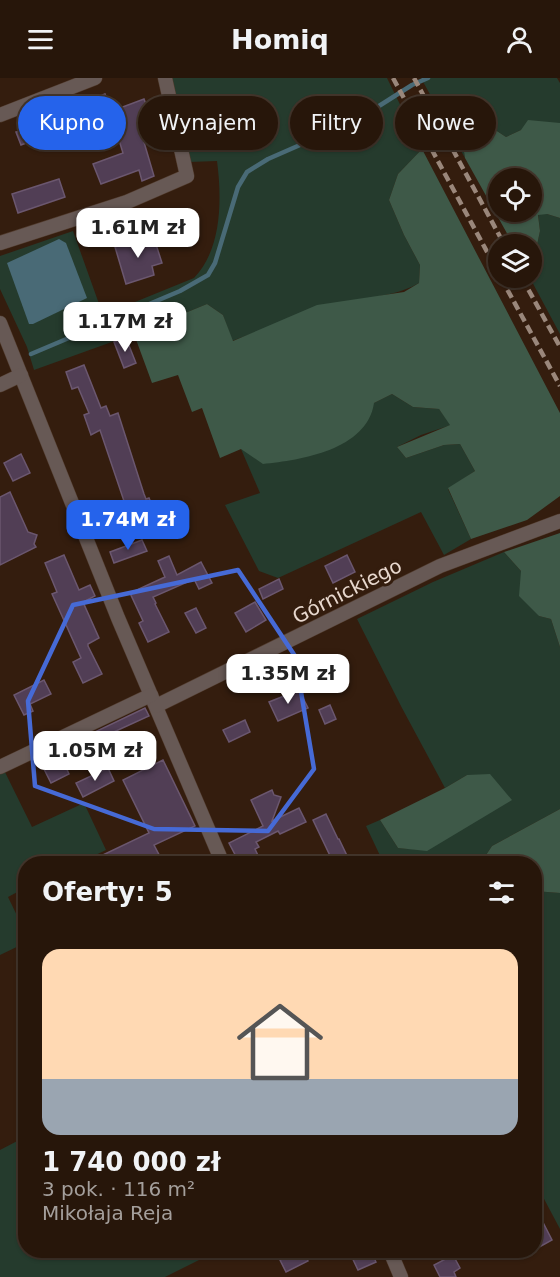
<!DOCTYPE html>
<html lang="pl">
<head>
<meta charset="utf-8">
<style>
	:root { --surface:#27160a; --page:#2f1f13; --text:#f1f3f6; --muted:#a49f9c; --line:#43352b; --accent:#2563eb }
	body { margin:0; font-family:"DejaVu Sans",sans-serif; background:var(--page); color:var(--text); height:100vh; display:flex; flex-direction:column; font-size:22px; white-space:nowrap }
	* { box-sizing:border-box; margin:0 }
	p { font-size:20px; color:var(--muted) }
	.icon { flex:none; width:33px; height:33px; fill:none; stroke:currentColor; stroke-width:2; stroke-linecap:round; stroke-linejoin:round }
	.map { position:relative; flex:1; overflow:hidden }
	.side { position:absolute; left:18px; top:778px; width:524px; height:402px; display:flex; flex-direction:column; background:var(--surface); border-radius:24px; box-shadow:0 2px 4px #0004,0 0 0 2px var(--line) }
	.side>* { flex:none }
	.guide { position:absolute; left:18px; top:18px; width:525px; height:54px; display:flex; gap:12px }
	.controls { position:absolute; left:488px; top:90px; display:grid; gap:12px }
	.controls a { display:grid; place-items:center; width:54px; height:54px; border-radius:50%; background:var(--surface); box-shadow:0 2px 4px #0004,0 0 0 2px var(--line); font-size:30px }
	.price { position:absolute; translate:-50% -51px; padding:0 14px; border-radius:12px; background:#fff; color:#222; font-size:20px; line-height:39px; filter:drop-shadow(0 2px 3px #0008) }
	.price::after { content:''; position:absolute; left:50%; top:36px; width:18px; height:14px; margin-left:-9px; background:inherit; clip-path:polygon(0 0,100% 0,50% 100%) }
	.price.active { background:var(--accent); color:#fff }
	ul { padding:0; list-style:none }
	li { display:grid; align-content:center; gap:12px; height:318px; padding:0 24px }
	li span { display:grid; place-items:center; height:186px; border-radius:18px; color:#555 }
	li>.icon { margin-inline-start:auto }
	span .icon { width:108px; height:108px; fill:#fffc; stroke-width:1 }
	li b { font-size:26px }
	h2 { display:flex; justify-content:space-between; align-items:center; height:72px; padding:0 24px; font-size:26px }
	.pill { padding:0 21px; border-radius:27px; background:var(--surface); box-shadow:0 2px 4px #0004,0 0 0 2px var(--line); font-size:21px; line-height:54px }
	.pill.active { background:var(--accent); color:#fff }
	header { display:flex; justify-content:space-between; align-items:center; height:78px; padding:0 24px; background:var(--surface); font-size:27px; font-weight:700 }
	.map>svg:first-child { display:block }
	.green { fill:#253b2d }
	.forest { fill:#3e5948; fill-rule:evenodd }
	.water { fill:#496a76 }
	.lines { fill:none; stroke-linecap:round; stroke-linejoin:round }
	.stream { stroke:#496a76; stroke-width:4.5 }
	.building { fill:#513e55; stroke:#6b576f; stroke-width:1.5 }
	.street-casing { stroke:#513b2d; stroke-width:15 }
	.street { stroke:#675955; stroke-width:14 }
	.rail { stroke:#9a877b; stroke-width:4.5; stroke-dasharray:9 4.5; stroke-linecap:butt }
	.marked { fill:none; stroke:#466ad6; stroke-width:4.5; stroke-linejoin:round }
	.labels { text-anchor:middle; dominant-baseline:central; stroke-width:6; stroke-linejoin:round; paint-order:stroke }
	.street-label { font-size:20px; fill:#e8d8ce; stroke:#341d0e }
</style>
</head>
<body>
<header><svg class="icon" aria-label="menu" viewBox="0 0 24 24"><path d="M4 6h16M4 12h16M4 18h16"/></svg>Homiq<svg class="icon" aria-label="person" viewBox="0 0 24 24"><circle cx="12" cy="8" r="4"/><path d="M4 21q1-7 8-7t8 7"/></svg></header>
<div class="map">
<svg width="560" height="1199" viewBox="0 0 560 1199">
	<rect width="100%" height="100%" fill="#341d0e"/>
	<!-- green -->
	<g class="green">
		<path d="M 171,0 L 387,0 L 422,71 L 398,96 L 389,122 L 404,157 L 420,187 L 419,205 C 400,216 382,217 361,222 C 318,235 274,246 232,263 L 223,237 L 207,226 L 134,256 L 34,292 L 27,269 L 0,211 L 0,178 L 73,153 L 103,237 L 194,200 C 222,171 222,121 217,83 L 189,84 Z"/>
		<polygon points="421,0 557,0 560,5 560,45 521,52 506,59 462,30 458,36 465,80"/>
		<polygon points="538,136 547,136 560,140 560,256 530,200 531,170 537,167 540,153"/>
		<polygon points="392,316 413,329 439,331 451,347 421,357 397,369 406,380 444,367 460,366 475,393 448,411 471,461 444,477 421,434 278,500 259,493 225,427 260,415 241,371 374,325"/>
		<polygon points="504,474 521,493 539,538 551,541 560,569 560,731 492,768 480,786 384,786 366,748 380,742 398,770 427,772 511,721 467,697 445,710 402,630 357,541 433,504"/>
		<polygon points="0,684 32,749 84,725 106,772 77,786 26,786 25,810 8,819 25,854 25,865 0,877"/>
		<polygon points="534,813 560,815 560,1151 534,1102"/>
		<polygon points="25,1059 26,1173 217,1173 165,1199 0,1199 0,1072"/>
	</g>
	<!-- forest -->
	<g class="forest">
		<path d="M 462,30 L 506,59 L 521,52 L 528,42 L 560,45 L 560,140 L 547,136 L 538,137 L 540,153 L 537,167 L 531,170 L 531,166 L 513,166 L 465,80 L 458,36 ZM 498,100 L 531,100 L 531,134 L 498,134 Z"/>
		<path d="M 422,71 L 560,335 L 560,418 L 527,442 L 471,461 L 448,410 L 475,393 L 460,366 L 444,367 L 406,380 L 397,369 L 450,347 L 439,331 L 413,329 L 392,316 L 374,325 C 367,372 301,382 263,386 L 241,371 L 220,380 L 202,330 L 192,334 L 178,297 L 152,305 L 134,256 L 207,226 L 223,237 L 233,263 L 317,227 L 404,214 L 419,205 L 420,187 L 404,157 L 389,122 L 398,96 Z"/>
		<polygon points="560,455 560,569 551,541 539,538 519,518 521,493 504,474"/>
		<polygon points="490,696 512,722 427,773 398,770 380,742 445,710 467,697"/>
		<polygon points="560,731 560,815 534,813 534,786 480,786 492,768"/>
	</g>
	<!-- water -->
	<polygon class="water" points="59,161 66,165 87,220 33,246 29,246 7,185"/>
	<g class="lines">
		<!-- stream -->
		<polyline class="stream" points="31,276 180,213 208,197 215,185 238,109 247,94 268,81 357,42 412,7 428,0"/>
	</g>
	<!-- building -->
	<g class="building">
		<polygon points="105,16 112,33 144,21 151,40 163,37 166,50 141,54 154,98 142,103 139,92 101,106 93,86 123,75 114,46 106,49 95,20"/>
		<polygon points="68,25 76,46 21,67 16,54 21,53 18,46"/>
		<polygon points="59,101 65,119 18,135 12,116"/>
		<polygon points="153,157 162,185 152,188 154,197 126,206 115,169"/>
		<polygon points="126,260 136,285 124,290 114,264"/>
		<polygon points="84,287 101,330 106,328 110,338 118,335 144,416 146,421 149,420 157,439 128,450 119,425 124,423 100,352 91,357 84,337 89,335 78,309 72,311 66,294"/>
		<polygon points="21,376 30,395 13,403 4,385"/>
		<polygon points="10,414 28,454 37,457 34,466 36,469 0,487 0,419"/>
		<polygon points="142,462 147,473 114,485 110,474"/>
		<polygon points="64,477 79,512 90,507 95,518 83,524 99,560 88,566 88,568 102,596 83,605 73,584 81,580 52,516 57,514 45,485"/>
		<polygon points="347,477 355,494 333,505 325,488"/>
		<polygon points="169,478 177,497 201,484 212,505 199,511 194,501 153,519 156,525 155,526 169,554 148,564 139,545 143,543 130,515 165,499 158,483"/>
		<polygon points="279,501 283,511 263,521 259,511"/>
		<polygon points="255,524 266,542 246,554 235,535"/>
		<polygon points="196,530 206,550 196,555 185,535"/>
		<polygon points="44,602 51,616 30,626 33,633 24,637 14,617"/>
		<polygon points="299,612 308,630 278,643 269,624"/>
		<polygon points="330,627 336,641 325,646 319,632"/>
		<polygon points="145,630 149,638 105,658 103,656 78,670 74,664"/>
		<polygon points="245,642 250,654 229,664 223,652"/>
		<polygon points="60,676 69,696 51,705 41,685"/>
		<polygon points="163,682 195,748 154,767 164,786 84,786 149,755 123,702"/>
		<polygon points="108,690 114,703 83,719 76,705"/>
		<polygon points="272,712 274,717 281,719 272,743 299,730 306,744 280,756 278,753 256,764 259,769 255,771 262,786 240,786 229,765 263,748 251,722"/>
		<polygon points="326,736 338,761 339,761 351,786 334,786 313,742"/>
		<polygon points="534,1127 552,1162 534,1172"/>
		<polygon points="299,1173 303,1173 308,1183 286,1194 280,1182"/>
		<polygon points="349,1173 371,1173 376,1184 358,1192"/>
		<polygon points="453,1177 460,1190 454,1194 456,1199 440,1199 434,1187"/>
	</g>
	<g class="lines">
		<defs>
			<g id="street">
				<polyline points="0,37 95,0"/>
				<polyline points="0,165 127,124 187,98 165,0"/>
				<polyline points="0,245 118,540 223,786"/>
				<polyline points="0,307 21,297"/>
				<polyline points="156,628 440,488 560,443"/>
				<polyline points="0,689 151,617"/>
				<polyline points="390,1173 401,1199"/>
			</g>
		</defs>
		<!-- street casing -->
		<use href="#street" class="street-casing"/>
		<!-- street -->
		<use href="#street" class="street"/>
		<!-- rail -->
		<g class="rail">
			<polyline points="393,0 498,194"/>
			<polyline points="414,0 504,166"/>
			<polyline points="501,200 560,308"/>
			<polyline points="522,200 560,269"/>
		</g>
	</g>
	<!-- marked area -->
	<path class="marked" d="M 238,492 L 295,578 L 314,691 L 268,753 L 154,751 L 35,708 L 28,623 L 73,527 Z"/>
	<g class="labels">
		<!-- street labels -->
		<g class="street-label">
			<text transform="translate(347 513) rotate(-27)">Górnickiego</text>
		</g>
	</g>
</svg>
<div class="controls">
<a><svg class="icon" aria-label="locate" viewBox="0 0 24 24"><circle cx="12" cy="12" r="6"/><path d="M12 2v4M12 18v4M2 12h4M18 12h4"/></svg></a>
<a><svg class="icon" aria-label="layers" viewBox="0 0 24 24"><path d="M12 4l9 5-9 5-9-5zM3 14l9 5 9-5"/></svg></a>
</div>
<b class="price" style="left:138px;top:181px">1.61M zł</b>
<b class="price" style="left:125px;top:275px">1.17M zł</b>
<b class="price active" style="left:128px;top:473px">1.74M zł</b>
<b class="price" style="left:288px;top:627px">1.35M zł</b>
<b class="price" style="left:95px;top:704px">1.05M zł</b>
<div class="guide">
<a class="pill active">Kupno</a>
<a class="pill">Wynajem</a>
<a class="pill">Filtry</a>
<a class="pill">Nowe</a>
</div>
<section class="side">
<h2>Oferty: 5<svg class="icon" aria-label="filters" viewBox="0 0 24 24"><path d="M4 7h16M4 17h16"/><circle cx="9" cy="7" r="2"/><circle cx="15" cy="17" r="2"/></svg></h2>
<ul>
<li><span style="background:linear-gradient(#ffd9b3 70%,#9aa5b1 0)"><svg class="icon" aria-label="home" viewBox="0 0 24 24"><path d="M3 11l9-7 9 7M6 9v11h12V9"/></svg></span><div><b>1 740 000 zł</b><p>3 pok. · 116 m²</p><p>Mikołaja Reja</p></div></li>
</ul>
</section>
</div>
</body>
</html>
